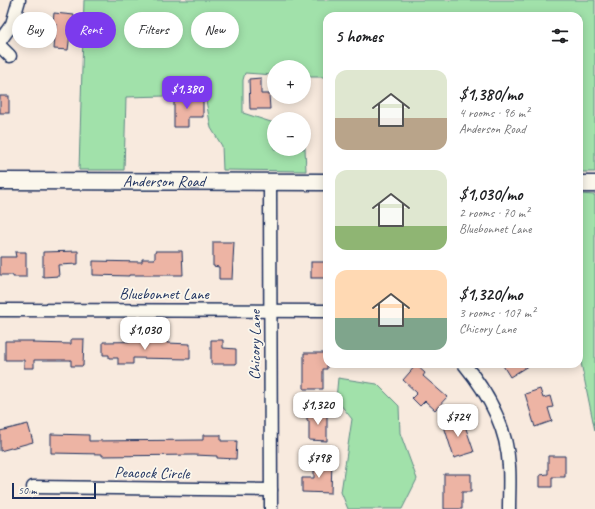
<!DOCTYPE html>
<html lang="en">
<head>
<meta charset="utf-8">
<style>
	:root { --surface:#fff; --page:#f2f2f2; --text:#202124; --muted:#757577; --accent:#7c3aed }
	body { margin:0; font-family:Caveat,sans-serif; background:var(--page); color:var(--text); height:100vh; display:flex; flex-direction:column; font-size:15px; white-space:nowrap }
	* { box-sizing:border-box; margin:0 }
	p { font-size:13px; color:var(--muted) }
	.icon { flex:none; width:22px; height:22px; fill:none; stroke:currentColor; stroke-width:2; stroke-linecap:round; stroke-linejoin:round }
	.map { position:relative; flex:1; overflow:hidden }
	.panel { position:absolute; left:323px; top:12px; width:260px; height:356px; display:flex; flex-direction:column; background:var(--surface); border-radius:12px; box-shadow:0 2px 10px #0003 }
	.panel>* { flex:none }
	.guide { position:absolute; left:12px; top:12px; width:251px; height:36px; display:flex; gap:8px }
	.controls { position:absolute; left:267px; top:60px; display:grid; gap:8px }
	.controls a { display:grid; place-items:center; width:44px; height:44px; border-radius:50%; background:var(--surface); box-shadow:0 2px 10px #0003; font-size:20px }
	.scale { position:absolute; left:12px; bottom:10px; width:84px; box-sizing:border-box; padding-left:4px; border:2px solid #1b2f5e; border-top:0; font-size:11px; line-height:14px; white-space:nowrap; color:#1b2f5e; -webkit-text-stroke:3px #fbf7ec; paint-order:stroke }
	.price { position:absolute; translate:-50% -34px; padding:0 9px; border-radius:8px; background:#fff; color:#222; font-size:13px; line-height:26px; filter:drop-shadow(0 1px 2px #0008) }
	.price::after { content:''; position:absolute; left:50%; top:24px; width:12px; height:9px; margin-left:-6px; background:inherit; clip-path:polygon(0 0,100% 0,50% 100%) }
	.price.selected { background:var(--accent); color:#fff }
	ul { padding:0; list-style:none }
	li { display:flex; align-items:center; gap:12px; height:100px; padding:0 12px }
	li span { display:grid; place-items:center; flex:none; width:112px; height:80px; border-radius:12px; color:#555 }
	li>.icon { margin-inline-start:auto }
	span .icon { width:48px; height:48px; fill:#fffc; stroke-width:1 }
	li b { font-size:17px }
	h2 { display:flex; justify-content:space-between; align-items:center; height:48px; padding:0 12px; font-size:17px }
	.chip { padding:0 14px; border-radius:18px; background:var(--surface); box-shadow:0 2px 10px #0003; font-size:14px; line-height:36px }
	.chip.selected { background:var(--accent); color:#fff }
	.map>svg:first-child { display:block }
	.green { fill:#a1e1aa; stroke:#5e8884 }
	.building { fill:#edb4a4; stroke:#1b2f5e }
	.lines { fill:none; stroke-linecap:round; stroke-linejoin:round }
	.street-casing { stroke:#1b2f5e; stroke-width:15 }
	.secondary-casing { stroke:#1b2f5e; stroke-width:19 }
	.street { stroke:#fbf7ec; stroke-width:12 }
	.secondary { stroke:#fbf7ec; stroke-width:16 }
	.labels { text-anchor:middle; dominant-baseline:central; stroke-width:3.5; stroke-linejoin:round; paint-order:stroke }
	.street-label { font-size:16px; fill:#1b2f5e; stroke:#fbf7ec }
</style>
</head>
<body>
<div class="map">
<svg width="595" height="509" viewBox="0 0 595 509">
	<rect width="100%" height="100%" fill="#f8eade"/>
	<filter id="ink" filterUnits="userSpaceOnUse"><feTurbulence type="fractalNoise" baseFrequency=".025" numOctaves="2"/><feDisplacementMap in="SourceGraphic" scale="8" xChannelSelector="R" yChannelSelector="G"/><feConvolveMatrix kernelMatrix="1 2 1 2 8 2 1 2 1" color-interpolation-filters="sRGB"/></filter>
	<g filter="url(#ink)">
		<!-- green -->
		<g class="green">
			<polygon points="84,0 595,0 595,172 579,172 579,16 327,16 327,77 304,77 304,67 274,67 274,75 245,73 243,80 243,113 274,123 274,149 304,149 304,126 306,171 223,170 222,146 211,128 205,95 126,97 124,170 79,170"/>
			<polygon points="579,194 595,195 595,431 579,353"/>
			<polygon points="338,378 377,384 399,406 400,433 417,479 402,509 348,509 341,492 352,419 336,399"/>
		</g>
		<!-- building -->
		<g class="building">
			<polygon points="54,13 74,15 72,34 70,34 68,50 54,49 56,24 53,23"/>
			<polygon points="261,78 261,94 269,94 270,109 250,109 249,79"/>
			<rect x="0" y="96" width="9" height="17"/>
			<polygon points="174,98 203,98 203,117 188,117 188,127 174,127"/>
			<polygon points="213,242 234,242 232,279 219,279 219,267 213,266"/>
			<polygon points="78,251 78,264 58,265 59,276 43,277 43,252"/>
			<polygon points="155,251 182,251 183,275 129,275 129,276 93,275 93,261 142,262 142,259 155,259"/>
			<polygon points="15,252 26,252 26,277 13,277 13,275 0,275 0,257 16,257"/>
			<rect x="311" y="262" width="16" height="16"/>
			<polygon points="71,339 84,339 83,366 71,366 71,360 34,360 34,368 24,368 24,360 5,360 5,341 33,341 33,343 71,344"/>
			<polygon points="211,340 223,340 223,348 236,349 236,364 211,364"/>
			<polygon points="167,341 167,343 190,344 190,359 133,358 133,364 118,364 118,358 109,358 109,355 103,355 103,342"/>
			<polygon points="304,353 327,353 327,369 323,369 323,389 304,389"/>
			<polygon points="502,364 531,364 510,377"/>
			<polygon points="416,365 425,373 423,376 447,397 435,410 425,401 420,406 412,398 417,393 403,380"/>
			<polygon points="540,389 543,398 550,396 553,407 548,408 552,421 535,427 525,394"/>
			<polygon points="307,411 327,412 327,441 309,440 309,421 307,421"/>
			<polygon points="462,417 474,452 454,458 443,423"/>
			<polygon points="28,424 33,442 0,451 0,431"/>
			<polygon points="51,434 89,435 89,441 203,440 203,435 221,435 221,441 237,441 236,459 217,458 217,456 194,455 102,456 102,454 51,453"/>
			<polygon points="548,456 565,456 565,477 552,477 552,487 540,487 540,475 548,474"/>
			<polygon points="314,461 332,461 331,493 302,492 302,478 314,478"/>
			<polygon points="444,474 471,474 471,492 462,492 462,509 444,509"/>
		</g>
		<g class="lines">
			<defs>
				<g id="street">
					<polyline points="0,41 12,24 19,0"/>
					<polyline points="0,46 10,56"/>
					<polyline points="270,182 271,509"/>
					<polyline points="0,310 327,311"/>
					<path d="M 464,364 C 488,393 507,427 509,466 C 510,480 509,495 509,509"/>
					<polyline points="33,487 271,490"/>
				</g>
				<g id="secondary">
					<path id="s1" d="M 0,181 L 327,182"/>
					<polyline points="579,184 595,184"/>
				</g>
			</defs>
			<!-- street casing -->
			<use href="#street" class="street-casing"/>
			<!-- secondary casing -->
			<use href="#secondary" class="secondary-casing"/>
			<!-- street -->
			<use href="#street" class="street"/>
			<!-- secondary -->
			<use href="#secondary" class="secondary"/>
		</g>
	</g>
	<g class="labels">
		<!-- street labels -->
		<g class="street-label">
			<text stroke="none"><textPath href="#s1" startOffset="164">Anderson Road</textPath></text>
			<text x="164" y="294">Bluebonnet Lane</text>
			<text transform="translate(255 345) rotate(-90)">Chicory Lane</text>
			<text transform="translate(152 473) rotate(1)">Peacock Circle</text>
		</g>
	</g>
</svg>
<div class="controls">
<a>+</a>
<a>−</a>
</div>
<div class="scale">50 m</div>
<b class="price selected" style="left:187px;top:110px">$1,380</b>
<b class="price" style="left:145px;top:351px">$1,030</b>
<b class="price" style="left:318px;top:426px">$1,320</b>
<b class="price" style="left:458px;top:438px">$724</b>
<b class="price" style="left:319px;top:479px">$798</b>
<div class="guide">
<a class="chip">Buy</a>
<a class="chip selected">Rent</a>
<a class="chip">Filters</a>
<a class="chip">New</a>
</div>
<section class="panel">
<h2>5 homes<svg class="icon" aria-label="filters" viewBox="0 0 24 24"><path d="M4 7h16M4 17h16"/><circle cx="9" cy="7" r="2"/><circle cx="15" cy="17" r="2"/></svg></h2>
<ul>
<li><span style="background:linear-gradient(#dfe7d0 60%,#b9a48a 0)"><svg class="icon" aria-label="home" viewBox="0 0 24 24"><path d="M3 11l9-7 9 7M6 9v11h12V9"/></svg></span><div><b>$1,380/mo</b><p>4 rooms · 96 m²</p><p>Anderson Road</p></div></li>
<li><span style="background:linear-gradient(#dfe7d0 70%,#8fb573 0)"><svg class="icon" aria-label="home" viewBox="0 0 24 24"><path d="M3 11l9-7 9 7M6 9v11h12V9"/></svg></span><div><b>$1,030/mo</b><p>2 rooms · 70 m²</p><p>Bluebonnet Lane</p></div></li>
<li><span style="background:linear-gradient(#ffd9b3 60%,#7fa58c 0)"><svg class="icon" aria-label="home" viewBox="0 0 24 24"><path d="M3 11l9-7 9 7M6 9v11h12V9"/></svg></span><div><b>$1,320/mo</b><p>3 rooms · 107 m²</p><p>Chicory Lane</p></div></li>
</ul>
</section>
</div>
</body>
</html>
